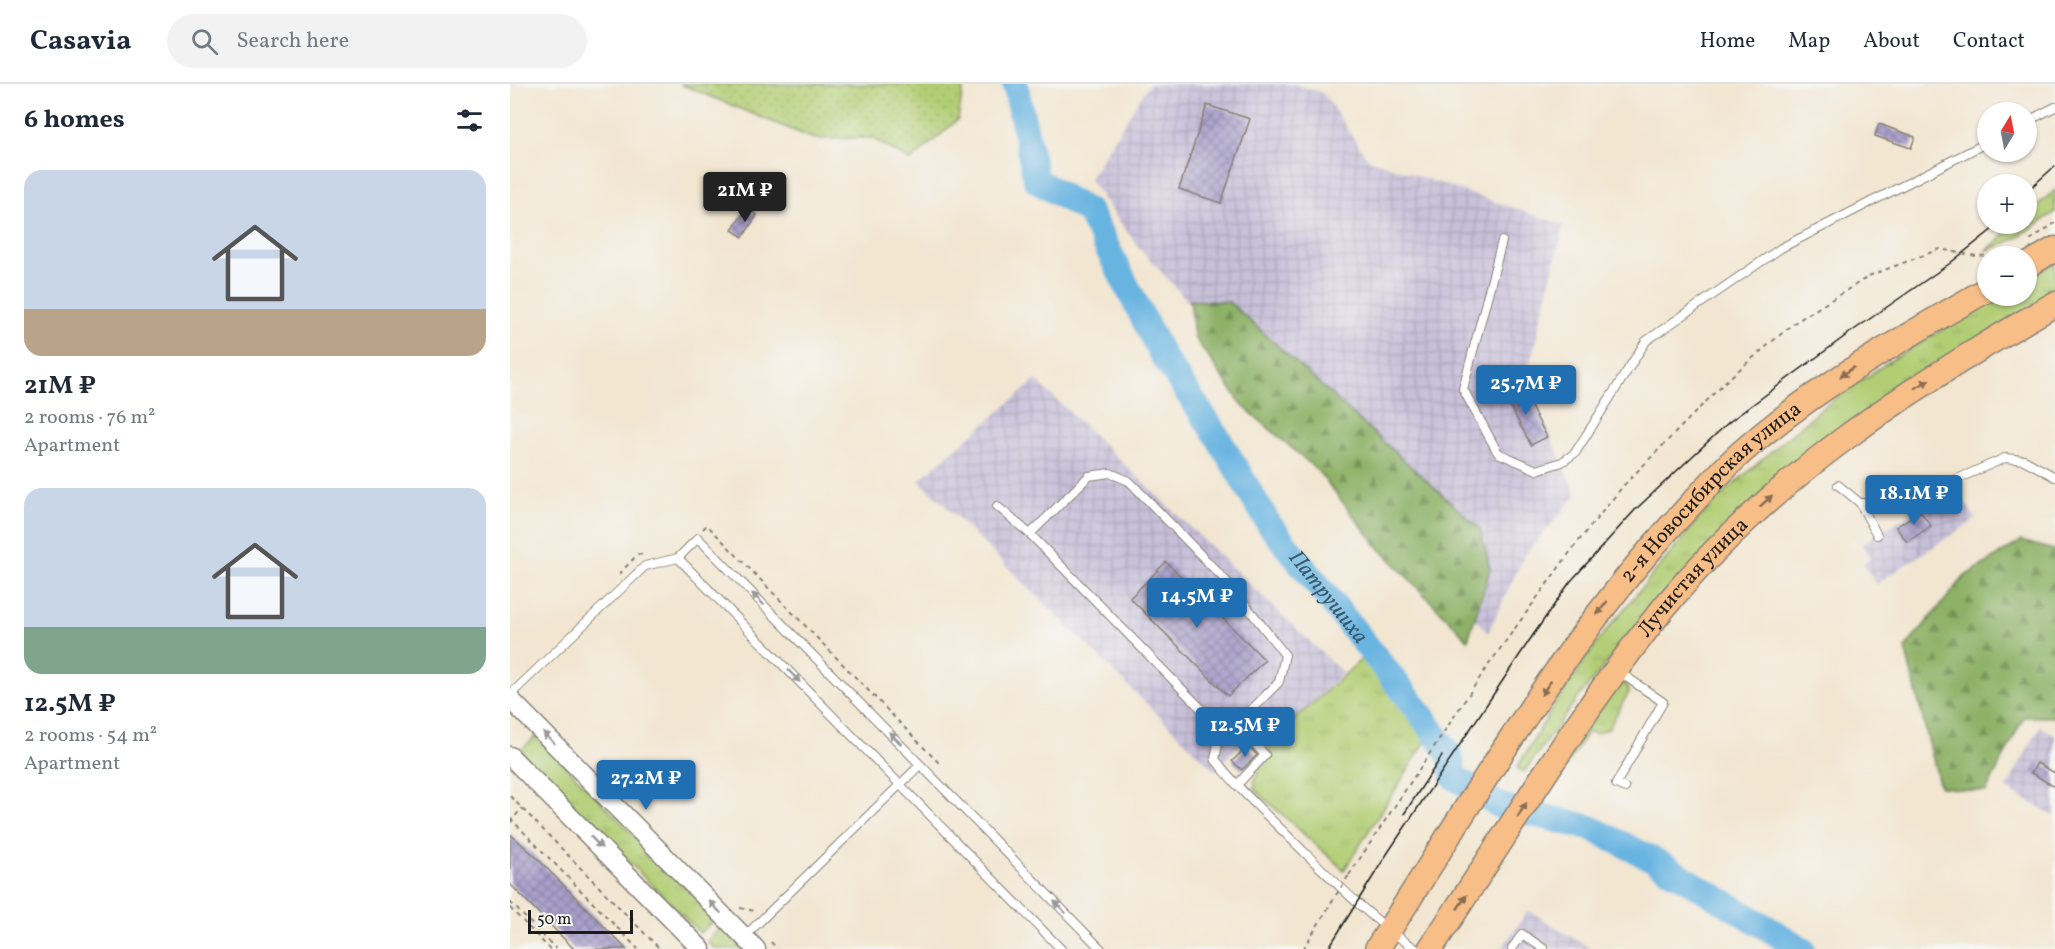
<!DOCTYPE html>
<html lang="en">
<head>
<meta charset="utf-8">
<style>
	:root { --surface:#fff; --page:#f2f2f3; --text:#1f2937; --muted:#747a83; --line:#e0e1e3; --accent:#1f6fb2 }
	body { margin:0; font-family:Vollkorn,serif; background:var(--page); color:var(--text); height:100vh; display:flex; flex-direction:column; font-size:22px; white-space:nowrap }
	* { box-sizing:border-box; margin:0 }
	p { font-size:20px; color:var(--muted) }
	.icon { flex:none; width:33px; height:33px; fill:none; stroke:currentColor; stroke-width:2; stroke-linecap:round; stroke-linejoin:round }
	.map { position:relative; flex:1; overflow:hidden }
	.panel { display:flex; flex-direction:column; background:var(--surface); width:510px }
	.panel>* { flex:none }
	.needle { width:39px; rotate:10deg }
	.buttons { position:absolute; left:1467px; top:18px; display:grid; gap:12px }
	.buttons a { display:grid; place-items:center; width:60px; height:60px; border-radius:50%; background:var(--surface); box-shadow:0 2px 4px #0004; font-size:30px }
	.scale { position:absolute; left:18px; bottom:15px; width:105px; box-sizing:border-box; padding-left:6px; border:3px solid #1c1c1c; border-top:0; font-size:16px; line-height:21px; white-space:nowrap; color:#1c1c1c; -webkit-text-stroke:4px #f6f6f2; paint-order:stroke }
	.price { position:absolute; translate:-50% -51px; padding:0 14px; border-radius:6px; background:var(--accent); color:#fff; font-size:20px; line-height:39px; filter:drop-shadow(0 2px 3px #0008) }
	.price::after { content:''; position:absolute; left:50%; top:36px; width:18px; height:14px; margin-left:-9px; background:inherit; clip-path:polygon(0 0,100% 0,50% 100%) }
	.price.on { background:#222; color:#fff }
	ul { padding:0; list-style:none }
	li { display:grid; align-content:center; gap:12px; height:318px; padding:0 24px }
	li span { display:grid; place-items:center; height:186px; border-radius:18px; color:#555 }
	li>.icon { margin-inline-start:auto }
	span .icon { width:108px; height:108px; fill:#fffc; stroke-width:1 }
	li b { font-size:26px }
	h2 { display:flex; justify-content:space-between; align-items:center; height:72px; padding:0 24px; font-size:26px }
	header { display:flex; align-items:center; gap:36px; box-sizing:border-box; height:84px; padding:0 30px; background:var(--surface); border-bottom:2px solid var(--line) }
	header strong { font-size:28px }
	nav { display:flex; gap:33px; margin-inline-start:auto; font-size:21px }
	.search { width:420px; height:54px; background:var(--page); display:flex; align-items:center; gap:15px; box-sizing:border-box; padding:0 21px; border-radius:33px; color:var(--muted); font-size:22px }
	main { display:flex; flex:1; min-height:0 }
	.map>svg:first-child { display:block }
	.industrial { fill:url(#industrial-grid) }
	.grass { fill:url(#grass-tufts); stroke:#677548; stroke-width:1.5 }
	.forest { fill:url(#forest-firs); stroke:#546641; stroke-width:1.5 }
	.park { fill:url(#park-dots); stroke:#677548; stroke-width:1.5 }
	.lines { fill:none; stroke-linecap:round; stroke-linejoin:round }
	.river { stroke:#67b4e1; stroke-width:26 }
	.building { fill:url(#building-cross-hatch) }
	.service-casing { stroke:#878176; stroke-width:10 }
	.tertiary-casing { stroke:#878176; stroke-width:21 }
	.primary-casing { stroke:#878176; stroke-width:27 }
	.path { stroke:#878176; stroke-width:2; stroke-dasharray:4.5 4.5; stroke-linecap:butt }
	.service { stroke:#fff; stroke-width:8 }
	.tertiary { stroke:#fff; stroke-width:18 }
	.primary { stroke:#f7be87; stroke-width:24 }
	.tram { stroke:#1c1c1c; stroke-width:1.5 }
	.path-bridge { stroke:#878176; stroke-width:2; stroke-dasharray:4.5 4.5; stroke-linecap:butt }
	.oneway { fill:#8a6d52 }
	.oneway2 { fill:#999 }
	.labels { text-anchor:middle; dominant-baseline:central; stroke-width:5; stroke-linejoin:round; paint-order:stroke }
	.street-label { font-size:21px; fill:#1c1c1c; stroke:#f6f6f2 }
	.water-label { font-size:22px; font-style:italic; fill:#3a596b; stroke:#f6f6f2 }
</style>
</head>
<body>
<header>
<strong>Casavia</strong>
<div class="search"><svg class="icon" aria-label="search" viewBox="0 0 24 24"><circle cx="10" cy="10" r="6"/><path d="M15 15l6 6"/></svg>Search here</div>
<nav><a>Home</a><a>Map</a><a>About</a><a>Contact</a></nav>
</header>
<main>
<section class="panel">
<h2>6 homes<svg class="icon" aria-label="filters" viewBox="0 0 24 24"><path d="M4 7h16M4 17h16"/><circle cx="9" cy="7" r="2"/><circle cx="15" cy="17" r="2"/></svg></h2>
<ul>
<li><span style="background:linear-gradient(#c9d6e8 75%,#b9a48a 0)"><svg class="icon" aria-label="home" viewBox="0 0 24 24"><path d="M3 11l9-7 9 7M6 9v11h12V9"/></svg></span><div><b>21M ₽</b><p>2 rooms · 76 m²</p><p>Apartment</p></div></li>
<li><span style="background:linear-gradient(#c9d6e8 75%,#7fa58c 0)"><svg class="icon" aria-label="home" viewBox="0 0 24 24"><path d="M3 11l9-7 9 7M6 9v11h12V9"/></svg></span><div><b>12.5M ₽</b><p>2 rooms · 54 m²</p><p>Apartment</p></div></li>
</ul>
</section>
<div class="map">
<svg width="1545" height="865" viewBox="0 0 1545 865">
	<defs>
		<pattern id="industrial-grid" width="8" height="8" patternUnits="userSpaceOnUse" patternTransform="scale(1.5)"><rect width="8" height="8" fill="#c7c0d9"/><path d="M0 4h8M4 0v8" fill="none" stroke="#aaa4ba"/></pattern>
		<pattern id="grass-tufts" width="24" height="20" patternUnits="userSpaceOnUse" patternTransform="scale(1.5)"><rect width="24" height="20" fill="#b2ce74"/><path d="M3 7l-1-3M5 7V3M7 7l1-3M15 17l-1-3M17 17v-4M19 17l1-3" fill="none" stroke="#98b064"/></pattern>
		<pattern id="forest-firs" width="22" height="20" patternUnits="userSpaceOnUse" patternTransform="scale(1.5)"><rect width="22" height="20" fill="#8db166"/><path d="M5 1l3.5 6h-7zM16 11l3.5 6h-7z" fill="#728f53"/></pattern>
		<pattern id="park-dots" width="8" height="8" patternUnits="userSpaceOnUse" patternTransform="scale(1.5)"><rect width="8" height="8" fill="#b2ce74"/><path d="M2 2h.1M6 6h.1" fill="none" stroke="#98b064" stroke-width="1.8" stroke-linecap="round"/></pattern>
		<pattern id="building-cross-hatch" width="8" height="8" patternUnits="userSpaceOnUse" patternTransform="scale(1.5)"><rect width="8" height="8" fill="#a9a1cc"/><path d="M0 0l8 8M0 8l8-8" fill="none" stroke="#8982a5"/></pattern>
	</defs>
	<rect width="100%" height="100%" fill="#f6f6f2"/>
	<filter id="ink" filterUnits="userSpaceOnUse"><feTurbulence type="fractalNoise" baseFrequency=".0167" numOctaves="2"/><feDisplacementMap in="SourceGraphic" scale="12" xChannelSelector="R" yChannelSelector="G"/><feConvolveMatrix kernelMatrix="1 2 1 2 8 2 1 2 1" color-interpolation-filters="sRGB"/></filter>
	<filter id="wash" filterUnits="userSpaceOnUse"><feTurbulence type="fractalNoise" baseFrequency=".008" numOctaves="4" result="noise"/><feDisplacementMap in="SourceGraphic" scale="24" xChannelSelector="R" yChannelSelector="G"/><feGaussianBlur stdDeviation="1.35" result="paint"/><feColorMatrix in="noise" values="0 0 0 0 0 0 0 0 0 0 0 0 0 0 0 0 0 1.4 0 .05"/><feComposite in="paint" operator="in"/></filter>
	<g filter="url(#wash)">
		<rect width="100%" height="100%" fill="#f2e6d1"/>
		<!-- industrial -->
		<g class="industrial">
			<polygon points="639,0 784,0 813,9 858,75 1054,141 1016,295 1066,411 1014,472 978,549 626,160 579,95"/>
			<polygon points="526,296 833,589 761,657 745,644 705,687 409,396"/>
			<polygon points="1444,401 1466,435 1366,500 1353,480 1361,474 1352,460"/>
			<polygon points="1530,642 1545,651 1545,732 1496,705"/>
			<polygon points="1018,826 1081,865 992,865"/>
		</g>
		<!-- grass -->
		<g class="grass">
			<polygon points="1545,106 1545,128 1507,154 1476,167 1507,140 1516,140 1517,131"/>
			<polygon points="1545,179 1545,208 1375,314 1122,547 1064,619 1014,688 1007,684 1044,621 1091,553 1203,418 1313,323 1378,278 1489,212 1516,212 1517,195"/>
			<path d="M 855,572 L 918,654 L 834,786 L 745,706 C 742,690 752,683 761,672 L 758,666 L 761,657 Z"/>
			<polygon points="1113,599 1117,601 1119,608 1098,645 1085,650 1078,647 1041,708 1036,705 1104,603"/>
			<polygon points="26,652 206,834 190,849 9,668"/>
			<polygon points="213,842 235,865 205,865 197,857"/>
		</g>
		<!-- forest -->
		<g class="forest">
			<polygon points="680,216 719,218 970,445 980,485 958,556 869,464 807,386 733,322 684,253"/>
			<polygon points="1511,457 1545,466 1545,633 1514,633 1476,708 1430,703 1395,564 1455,492"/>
		</g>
		<!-- park -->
		<polygon class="park" points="170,0 454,0 448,35 401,77 362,54 304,55"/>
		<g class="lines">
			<!-- river -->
			<path class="river" id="s1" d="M 505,0 L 526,96 L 579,128 L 652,271 L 707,352 L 759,440 L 905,622 L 940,671 L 944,693 L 990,722 L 1081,744 L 1146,777 L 1292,865"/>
		</g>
		<g id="blocks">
			<!-- building -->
			<g class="building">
				<polygon points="697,21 740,35 711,119 669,105"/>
				<polygon points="1369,40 1405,53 1401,64 1365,52"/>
				<polygon points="237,124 247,131 233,153 222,146"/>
				<polygon points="1011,304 1037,353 1021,361 995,312"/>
				<polygon points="1410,427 1421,442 1397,458 1386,443"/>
				<polygon points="656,478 755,576 718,612 620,514"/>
				<polygon points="738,662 747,671 732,686 722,677"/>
				<polygon points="1527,679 1545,689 1545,703 1521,689"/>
				<polygon points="0,750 24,771 116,865 64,865 0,800"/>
			</g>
		</g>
	</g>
	<g filter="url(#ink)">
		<use href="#blocks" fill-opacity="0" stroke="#878176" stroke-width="1.5"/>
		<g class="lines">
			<defs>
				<g id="service">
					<polyline points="1516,38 1545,23"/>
					<polyline points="992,157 953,305 988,369 1027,386 1052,378 1065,369 1136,257 1271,164 1478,58"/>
					<polyline points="1328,401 1350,419 1369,419 1429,403 1495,374 1514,376 1545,393"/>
					<polyline points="1350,419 1367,451"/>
					<path d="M 487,422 L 520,450 L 579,392 L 600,389 L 619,397 L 720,501 L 775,571 L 769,598 L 734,633 L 711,645 L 705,675 C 727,704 755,729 781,755 C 821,794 859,834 906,865"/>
					<polyline points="520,450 711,645"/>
					<polyline points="1109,588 1153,618 1106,700 1115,704"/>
					<polyline points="0,611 135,482 168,474"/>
					<polyline points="727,701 755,671 744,659"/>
					<polyline points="235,852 410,681"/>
					<polyline points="551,865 168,474 188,454 591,865"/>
					<polyline points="1002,865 1012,850 1034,865"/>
				</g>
				<g id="tertiary">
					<polyline points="0,615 246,865"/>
					<polyline points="0,672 191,865"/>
				</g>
				<g id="primary">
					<polyline points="1516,182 1545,165"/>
					<path id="s2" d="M 867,865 C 960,721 1045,571 1160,443 C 1184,418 1207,390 1233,367 C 1307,302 1393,254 1478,205"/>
					<path id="s3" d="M 920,865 C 998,750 1068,629 1156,521 C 1263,392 1400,303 1545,220"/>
				</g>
			</defs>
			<!-- service casing -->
			<use href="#service" class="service-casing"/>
			<!-- tertiary casing -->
			<use href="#tertiary" class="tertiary-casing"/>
			<!-- primary casing -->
			<use href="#primary" class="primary-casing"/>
			<!-- path -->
			<g class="path">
				<polyline points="1520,156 1545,139"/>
				<polyline points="1470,187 1478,182"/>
				<polyline points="193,445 197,441 428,678 426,681"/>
				<polyline points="109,490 128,470 134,471"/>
				<polyline points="0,712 150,865"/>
				<polyline points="0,734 128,865"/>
				<polyline points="0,739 12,724"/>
				<polyline points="839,791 977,583 1063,464 1114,401 1217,296 1284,239 1361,191 1430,165 1466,172 1500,170"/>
				<polyline points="0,818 46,865"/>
				<polyline points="0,824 40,865"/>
				<polyline points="230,824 245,827"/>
				<polyline points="261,858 267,865"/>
				<polyline points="793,865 825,813"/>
			</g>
			<!-- service -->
			<use href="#service" class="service"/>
			<!-- tertiary -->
			<use href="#tertiary" class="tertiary"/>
			<!-- primary -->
			<use href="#primary" class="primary"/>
			<!-- tram -->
			<g class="tram">
				<polyline points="1516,108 1545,82"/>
				<polyline points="894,730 932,672"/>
				<polyline points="818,865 877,770 1019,557 1060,498 1125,426 1219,338 1338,250 1439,180 1489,140"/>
			</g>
			<!-- path-bridge -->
			<polyline class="path-bridge" points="826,811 839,791"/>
		</g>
		<!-- one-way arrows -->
		<defs><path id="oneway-solid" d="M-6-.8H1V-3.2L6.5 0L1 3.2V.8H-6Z" transform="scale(1.5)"/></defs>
		<g class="oneway">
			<use href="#oneway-solid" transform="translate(1337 288) rotate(145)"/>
			<use href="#oneway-solid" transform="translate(1412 300) rotate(-31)"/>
			<use href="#oneway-solid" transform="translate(1256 417) rotate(-42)"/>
			<use href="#oneway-solid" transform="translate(1092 524) rotate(128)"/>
			<use href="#oneway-solid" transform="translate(1036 604) rotate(124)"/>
			<use href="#oneway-solid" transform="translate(1012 726) rotate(-58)"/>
			<use href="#oneway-solid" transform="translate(952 818) rotate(-56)"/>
		</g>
		<g class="oneway2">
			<use href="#oneway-solid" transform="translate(248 515) rotate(-135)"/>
			<use href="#oneway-solid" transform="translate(284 592) rotate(46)"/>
			<use href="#oneway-solid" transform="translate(39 654) rotate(-134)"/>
			<use href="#oneway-solid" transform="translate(385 654) rotate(-135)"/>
			<use href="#oneway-solid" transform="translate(86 758) rotate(45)"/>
			<use href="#oneway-solid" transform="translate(205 823) rotate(-134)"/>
			<use href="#oneway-solid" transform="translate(550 823) rotate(-134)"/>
		</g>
	</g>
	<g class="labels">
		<!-- street labels -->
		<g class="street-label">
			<text stroke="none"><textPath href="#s2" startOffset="568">2-я Новосибирская улица</textPath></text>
			<text stroke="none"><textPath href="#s3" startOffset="456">Лучистая улица</textPath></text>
		</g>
		<!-- water labels -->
		<g class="water-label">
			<text stroke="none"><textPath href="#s1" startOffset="615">Патрушиха</textPath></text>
		</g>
	</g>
</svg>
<div class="buttons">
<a><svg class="needle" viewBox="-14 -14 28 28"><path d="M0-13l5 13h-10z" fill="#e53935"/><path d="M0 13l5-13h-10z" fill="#747a83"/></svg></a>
<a>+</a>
<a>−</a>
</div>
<div class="scale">50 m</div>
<b class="price on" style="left:235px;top:139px">21M ₽</b>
<b class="price" style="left:1016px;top:332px">25.7M ₽</b>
<b class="price" style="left:1404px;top:442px">18.1M ₽</b>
<b class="price" style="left:687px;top:545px">14.5M ₽</b>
<b class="price" style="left:735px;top:674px">12.5M ₽</b>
<b class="price" style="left:136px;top:727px">27.2M ₽</b>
</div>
</main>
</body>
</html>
